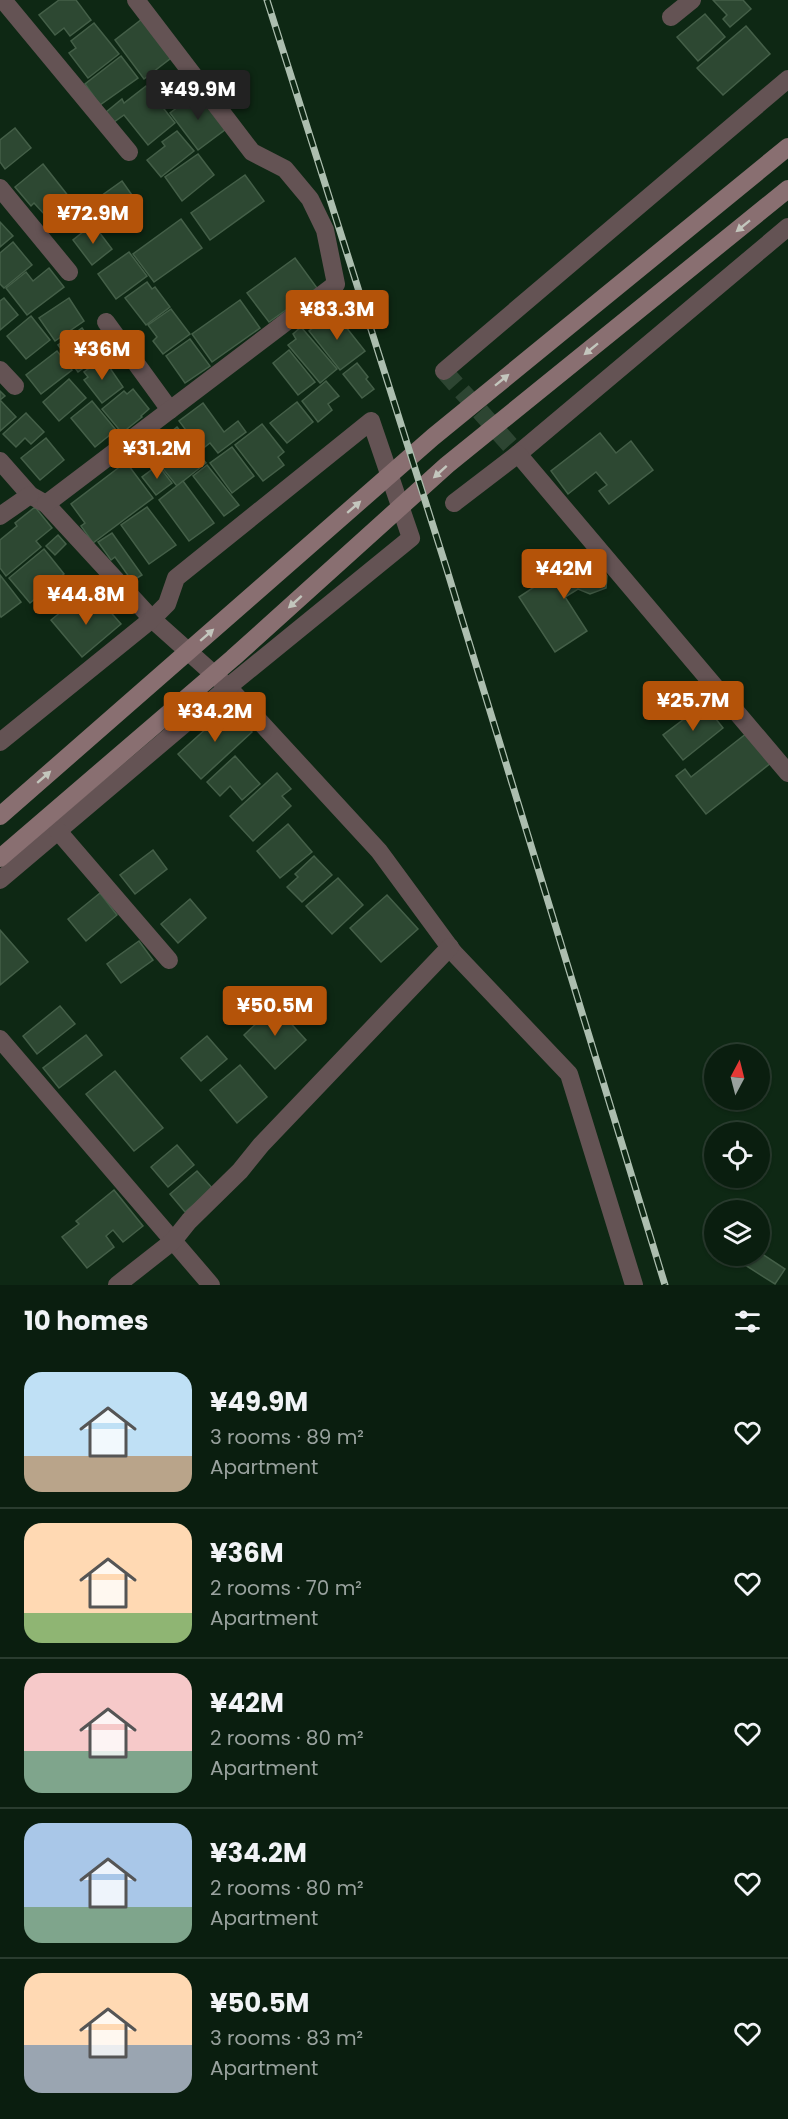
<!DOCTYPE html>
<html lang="en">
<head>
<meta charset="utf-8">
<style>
	:root { --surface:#0a1e0f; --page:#132718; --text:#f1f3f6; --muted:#99a29e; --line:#2a3c2f; --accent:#b45309 }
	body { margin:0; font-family:Poppins,sans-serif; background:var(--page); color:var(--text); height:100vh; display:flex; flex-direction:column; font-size:22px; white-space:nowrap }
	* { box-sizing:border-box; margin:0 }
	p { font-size:20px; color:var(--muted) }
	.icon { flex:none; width:33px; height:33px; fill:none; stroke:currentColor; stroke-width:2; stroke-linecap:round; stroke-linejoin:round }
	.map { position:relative; height:1285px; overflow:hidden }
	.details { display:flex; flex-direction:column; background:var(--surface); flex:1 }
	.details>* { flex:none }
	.needle { width:39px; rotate:7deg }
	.tools { position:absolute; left:704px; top:1044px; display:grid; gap:12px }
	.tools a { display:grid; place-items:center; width:66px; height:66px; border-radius:50%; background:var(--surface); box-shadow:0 2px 4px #0004,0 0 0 2px var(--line); font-size:30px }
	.price { position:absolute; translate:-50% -51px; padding:0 14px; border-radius:6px; background:var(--accent); color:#fff; font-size:20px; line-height:39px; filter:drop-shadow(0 2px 3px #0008) }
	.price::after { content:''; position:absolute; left:50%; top:36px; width:18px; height:14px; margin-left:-9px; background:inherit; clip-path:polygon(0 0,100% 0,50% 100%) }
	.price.on { background:#222; color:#fff }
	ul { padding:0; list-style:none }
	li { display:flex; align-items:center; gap:18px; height:150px; padding:0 24px }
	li+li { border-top:2px solid var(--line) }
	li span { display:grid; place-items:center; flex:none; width:168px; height:120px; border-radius:18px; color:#555 }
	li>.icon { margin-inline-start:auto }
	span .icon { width:72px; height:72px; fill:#fffc; stroke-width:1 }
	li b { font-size:26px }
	h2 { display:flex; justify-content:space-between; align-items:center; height:72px; padding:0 24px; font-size:26px }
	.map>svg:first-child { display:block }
	.building { fill:#2d4832; stroke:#445f48; stroke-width:1.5 }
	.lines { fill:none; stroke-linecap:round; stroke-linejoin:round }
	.street-tunnel { stroke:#2d4532; stroke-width:18; stroke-dasharray:18 9; stroke-linecap:butt }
	.street { stroke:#645354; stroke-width:18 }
	.secondary { stroke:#896f71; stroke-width:18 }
	.rail-casing { stroke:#acbeaf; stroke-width:7 }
	.rail { stroke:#0e2814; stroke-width:4.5; stroke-dasharray:14; stroke-linecap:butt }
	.oneway { fill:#c3c6bd }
</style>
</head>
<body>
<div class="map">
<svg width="788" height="1285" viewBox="0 0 788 1285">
	<rect width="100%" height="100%" fill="#0e2814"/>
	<!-- building -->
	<g class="building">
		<polygon points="59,0 76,0 91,20 70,36 64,28 55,35 39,15"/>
		<polygon points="713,0 743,0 751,9 730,27 723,19 727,15"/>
		<polygon points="705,14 725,37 698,61 677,37"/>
		<polygon points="142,19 171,58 144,79 115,40"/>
		<polygon points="94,23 119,54 88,78 69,53 76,48 71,41"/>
		<polygon points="746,26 770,54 723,95 697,68"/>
		<polygon points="121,56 138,78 100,105 85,84"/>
		<polygon points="146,86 175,123 148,145 124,115 114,122 106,112 122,99 124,103"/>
		<polygon points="198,92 226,129 198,150 170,113"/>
		<polygon points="15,128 31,148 5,169 0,162 0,140"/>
		<polygon points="177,131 194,151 161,177 147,160 165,146 162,142"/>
		<polygon points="198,154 214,175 182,201 165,177"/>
		<polygon points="43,164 69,197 46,216 34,203 31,206 15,187"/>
		<polygon points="245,175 264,201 210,240 191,213"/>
		<polygon points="122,181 139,205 104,230 87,206"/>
		<polygon points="181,219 202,248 154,282 133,254"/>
		<polygon points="0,222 13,236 0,247"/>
		<polygon points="93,224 112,249 92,265 73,240"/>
		<polygon points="13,242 32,265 4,288 0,284 0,253"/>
		<polygon points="129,252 147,276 116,299 98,274"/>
		<polygon points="295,258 317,288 269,322 247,293"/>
		<polygon points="49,268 64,287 27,315 6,288 26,272 33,281"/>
		<polygon points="147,282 152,289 155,287 170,307 146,325 125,298"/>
		<polygon points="4,298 18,315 0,330 0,301"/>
		<polygon points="69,298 84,321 55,341 39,318"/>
		<polygon points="240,300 260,328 212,362 192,334"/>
		<polygon points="171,309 190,334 163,354 153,341 157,337 148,325"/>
		<polygon points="334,312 365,351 340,370 309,331"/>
		<polygon points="31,316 50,340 26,359 7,336"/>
		<polygon points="301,327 337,369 320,383 288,345 296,339 293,334"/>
		<polygon points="82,328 101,355 78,372 58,345"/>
		<polygon points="190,339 210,366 185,383 166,356"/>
		<polygon points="289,350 315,382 298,395 273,363"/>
		<polygon points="57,351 72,370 41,394 26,375"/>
		<polygon points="103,358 123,387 102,403 84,380 88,377 84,372"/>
		<polygon points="357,363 368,377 366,379 374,389 362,398 343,374"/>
		<polygon points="69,379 86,398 59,421 43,402"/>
		<polygon points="326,381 339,396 328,404 332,410 318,422 302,401"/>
		<polygon points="133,389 149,409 141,416 142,417 122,433 102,409 124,391 127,394"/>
		<polygon points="0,391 5,396 0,400 16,417 0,431"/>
		<polygon points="92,401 116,430 95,447 71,418"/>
		<polygon points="297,402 313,422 287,443 270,423"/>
		<polygon points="203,403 224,432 238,421 246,432 218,453 210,443 201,450 179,421"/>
		<polygon points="26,413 44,432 31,444 25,438 16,447 3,434"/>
		<polygon points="262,424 284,452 278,457 284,465 263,481 235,445"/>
		<polygon points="177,427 206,463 177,486 160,465 164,461 152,447"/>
		<polygon points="600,433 616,453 631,441 653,470 609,504 599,491 607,485 596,472 568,494 551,471"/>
		<polygon points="46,438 64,460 40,480 21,458"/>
		<polygon points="232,447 254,476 232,493 210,463"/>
		<polygon points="126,462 153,498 93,543 81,526 85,523 71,504"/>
		<polygon points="158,465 172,483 156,495 142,477"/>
		<polygon points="207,465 239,505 224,516 193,476"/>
		<polygon points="183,481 214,523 189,541 159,500"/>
		<polygon points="35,507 52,528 36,541 41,547 6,576 0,568 0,540 17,526 15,523"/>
		<polygon points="147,507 176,545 149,564 121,525"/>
		<polygon points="112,533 142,575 132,581 115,557 111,560 98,542"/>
		<polygon points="58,535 66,544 55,555 46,546"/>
		<polygon points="44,549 64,574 30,603 9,578"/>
		<polygon points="590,550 607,576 606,588 590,594 578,589 565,597 587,631 555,652 519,597"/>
		<polygon points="0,575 21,602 1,617 0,615"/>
		<polygon points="99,599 121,624 82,657 51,620 73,602 82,613"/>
		<polygon points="704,704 723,728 683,760 663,735"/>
		<polygon points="229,708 252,732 201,779 178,754"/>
		<polygon points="747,733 771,763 706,814 676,776 685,769 691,777"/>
		<polygon points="235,756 260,784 242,800 230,786 220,796 207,782"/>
		<polygon points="277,773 291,789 282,796 291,806 253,841 230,816"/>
		<polygon points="288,824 312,852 280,878 257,851"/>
		<polygon points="153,850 167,869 135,894 120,875"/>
		<polygon points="314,856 332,875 302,902 287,887 298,877 295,874"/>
		<polygon points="338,878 363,905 332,934 306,906"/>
		<polygon points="100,893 117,915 86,941 68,919"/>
		<polygon points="387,895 418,929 381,962 350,928"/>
		<polygon points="190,899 206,918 178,943 161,924"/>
		<polygon points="0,930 28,962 0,985"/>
		<polygon points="139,941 153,960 121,983 107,964"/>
		<polygon points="60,1006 75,1024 37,1054 23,1036"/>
		<polygon points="275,1006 306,1040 275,1069 244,1035"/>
		<polygon points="86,1035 102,1055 59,1088 43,1068"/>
		<polygon points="207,1036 227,1059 201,1081 181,1058"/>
		<polygon points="240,1065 267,1097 237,1123 210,1090"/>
		<polygon points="115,1071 163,1128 134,1151 86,1094"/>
		<polygon points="177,1145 194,1165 168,1187 151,1167"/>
		<polygon points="197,1171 213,1189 185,1212 170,1194"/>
		<polygon points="114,1190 143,1226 123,1242 113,1230 106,1236 114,1247 87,1268 62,1237 79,1224 76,1221"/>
		<polygon points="759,1252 785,1269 775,1284 745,1265 751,1256 759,1256"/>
	</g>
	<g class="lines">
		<!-- street-tunnel -->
		<polyline class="street-tunnel" points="444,371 518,454"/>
		<!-- street -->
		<g class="street">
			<polyline points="3,0 129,152"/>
			<polyline points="671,17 692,0"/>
			<polyline points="0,188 69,272"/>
			<polyline points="106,322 170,410"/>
			<polyline points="0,370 15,386"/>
			<polyline points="444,371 788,79"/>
			<polyline points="518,454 788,227"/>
			<polyline points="0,461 30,495 46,504 152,619 228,687 379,851 454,953 569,1074 634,1285"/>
			<polyline points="454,503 518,454 788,773"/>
			<polyline points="46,504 336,284 325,230 310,199 285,169 252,152 136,0"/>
			<polyline points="0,516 30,495"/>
			<polyline points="0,742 152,619 167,604 176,578 371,421 411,538 228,687 0,880"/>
			<polyline points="58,831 169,960"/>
			<polyline points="0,1039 211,1285"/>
			<polyline points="117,1285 173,1241 189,1221 240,1171 261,1145 450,947"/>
		</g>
		<!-- secondary -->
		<g class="secondary">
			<polyline points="0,816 433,437 788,147"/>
			<polyline points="0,858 233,658 447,465 788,189"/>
		</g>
		<defs>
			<polyline id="rail" points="267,0 447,570 665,1285"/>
		</defs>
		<!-- rail casing -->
		<use href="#rail" class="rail-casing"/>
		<!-- rail -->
		<use href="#rail" class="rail"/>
	</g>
	<!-- one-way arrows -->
	<defs><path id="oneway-solid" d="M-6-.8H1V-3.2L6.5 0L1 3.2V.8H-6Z" transform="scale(1.5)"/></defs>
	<g class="oneway">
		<use href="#oneway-solid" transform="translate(743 226) rotate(141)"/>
		<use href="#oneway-solid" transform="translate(591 349) rotate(141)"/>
		<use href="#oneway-solid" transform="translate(502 380) rotate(-39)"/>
		<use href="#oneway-solid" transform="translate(440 472) rotate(138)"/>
		<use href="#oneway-solid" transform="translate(354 507) rotate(-41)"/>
		<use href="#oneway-solid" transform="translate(295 602) rotate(138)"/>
		<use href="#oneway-solid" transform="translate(207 635) rotate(-41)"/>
		<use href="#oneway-solid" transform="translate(44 777) rotate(-41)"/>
	</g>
</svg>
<div class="tools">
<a><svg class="needle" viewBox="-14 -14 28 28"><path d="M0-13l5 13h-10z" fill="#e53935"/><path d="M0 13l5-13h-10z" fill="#99a29e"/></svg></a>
<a><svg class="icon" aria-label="locate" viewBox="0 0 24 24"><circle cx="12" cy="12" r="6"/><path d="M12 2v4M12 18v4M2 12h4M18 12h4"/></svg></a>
<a><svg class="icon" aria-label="layers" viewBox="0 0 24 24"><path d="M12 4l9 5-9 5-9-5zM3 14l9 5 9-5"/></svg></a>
</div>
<b class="price on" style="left:198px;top:121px">¥49.9M</b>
<b class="price" style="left:93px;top:245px">¥72.9M</b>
<b class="price" style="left:337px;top:341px">¥83.3M</b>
<b class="price" style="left:102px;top:381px">¥36M</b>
<b class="price" style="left:157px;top:480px">¥31.2M</b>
<b class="price" style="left:564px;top:600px">¥42M</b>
<b class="price" style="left:86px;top:626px">¥44.8M</b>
<b class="price" style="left:693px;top:732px">¥25.7M</b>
<b class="price" style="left:215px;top:743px">¥34.2M</b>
<b class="price" style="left:275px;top:1037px">¥50.5M</b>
</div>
<section class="details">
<h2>10 homes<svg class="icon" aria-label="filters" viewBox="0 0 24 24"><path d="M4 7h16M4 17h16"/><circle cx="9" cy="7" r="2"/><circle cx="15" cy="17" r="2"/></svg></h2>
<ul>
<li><span style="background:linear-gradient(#bfe0f5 70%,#b9a48a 0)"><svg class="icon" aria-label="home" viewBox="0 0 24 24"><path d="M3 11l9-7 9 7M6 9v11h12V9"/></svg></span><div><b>¥49.9M</b><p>3 rooms · 89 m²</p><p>Apartment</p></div><svg class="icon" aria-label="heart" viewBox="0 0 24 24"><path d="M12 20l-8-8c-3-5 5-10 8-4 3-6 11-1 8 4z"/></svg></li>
<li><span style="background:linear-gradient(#ffd9b3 75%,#8fb573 0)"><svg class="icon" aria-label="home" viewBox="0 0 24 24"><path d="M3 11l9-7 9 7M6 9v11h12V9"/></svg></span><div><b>¥36M</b><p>2 rooms · 70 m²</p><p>Apartment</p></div><svg class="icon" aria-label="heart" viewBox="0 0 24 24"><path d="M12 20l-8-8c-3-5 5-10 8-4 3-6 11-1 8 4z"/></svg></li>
<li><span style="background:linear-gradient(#f6c9c9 65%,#7fa58c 0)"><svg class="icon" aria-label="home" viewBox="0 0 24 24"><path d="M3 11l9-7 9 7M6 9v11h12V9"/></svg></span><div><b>¥42M</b><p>2 rooms · 80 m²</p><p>Apartment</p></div><svg class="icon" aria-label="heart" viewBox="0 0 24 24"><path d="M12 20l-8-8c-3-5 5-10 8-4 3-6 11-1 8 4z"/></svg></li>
<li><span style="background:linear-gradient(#a9c7e8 70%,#7fa58c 0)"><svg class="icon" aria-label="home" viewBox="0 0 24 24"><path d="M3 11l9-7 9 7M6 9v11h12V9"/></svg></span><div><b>¥34.2M</b><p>2 rooms · 80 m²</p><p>Apartment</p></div><svg class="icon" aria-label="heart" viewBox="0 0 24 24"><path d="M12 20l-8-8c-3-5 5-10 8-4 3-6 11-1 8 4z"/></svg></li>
<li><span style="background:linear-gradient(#ffd9b3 60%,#9aa5b1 0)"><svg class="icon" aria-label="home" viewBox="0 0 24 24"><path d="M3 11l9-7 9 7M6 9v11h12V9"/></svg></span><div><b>¥50.5M</b><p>3 rooms · 83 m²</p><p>Apartment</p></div><svg class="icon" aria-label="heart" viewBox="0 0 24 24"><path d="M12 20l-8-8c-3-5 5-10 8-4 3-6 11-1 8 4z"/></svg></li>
</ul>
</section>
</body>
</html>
